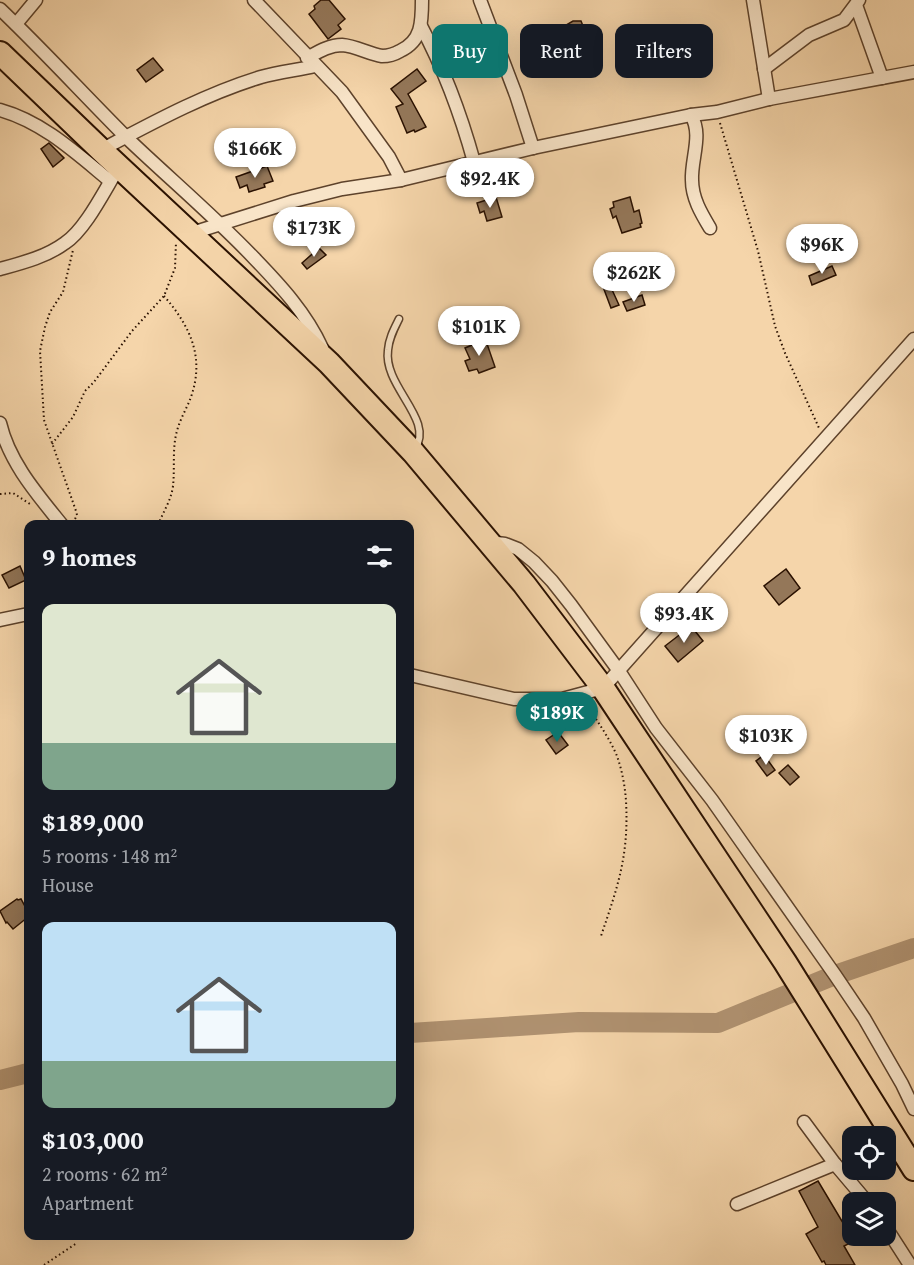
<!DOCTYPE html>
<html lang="en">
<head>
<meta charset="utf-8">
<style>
	:root { --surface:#171b24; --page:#20242c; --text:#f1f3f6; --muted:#9ea1a6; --accent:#0f766e }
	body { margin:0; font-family:"Gentium Book Plus",serif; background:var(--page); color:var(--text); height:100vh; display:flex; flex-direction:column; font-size:22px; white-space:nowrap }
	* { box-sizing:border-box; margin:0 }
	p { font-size:20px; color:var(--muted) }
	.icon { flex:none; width:33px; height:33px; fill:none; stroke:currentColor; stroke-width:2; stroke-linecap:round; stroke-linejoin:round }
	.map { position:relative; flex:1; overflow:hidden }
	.side { position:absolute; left:24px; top:520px; width:390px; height:720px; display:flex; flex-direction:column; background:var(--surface); border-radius:12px; box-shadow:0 6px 24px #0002 }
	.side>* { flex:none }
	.guide { position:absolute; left:432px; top:24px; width:392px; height:54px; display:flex; gap:12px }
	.fabs { position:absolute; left:842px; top:1126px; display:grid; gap:12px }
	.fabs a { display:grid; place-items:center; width:54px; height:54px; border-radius:12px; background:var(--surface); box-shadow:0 6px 24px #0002; font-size:30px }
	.price { position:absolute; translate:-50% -51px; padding:0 14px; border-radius:21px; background:#fff; color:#222; font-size:20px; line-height:39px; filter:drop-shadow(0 2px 3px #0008) }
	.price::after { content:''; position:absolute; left:50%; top:36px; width:18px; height:14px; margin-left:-9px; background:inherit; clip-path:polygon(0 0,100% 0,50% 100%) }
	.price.on { background:var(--accent); color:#fff }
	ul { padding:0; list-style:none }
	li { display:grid; align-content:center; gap:12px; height:318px; padding:0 18px }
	li span { display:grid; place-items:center; height:186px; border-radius:12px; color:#555 }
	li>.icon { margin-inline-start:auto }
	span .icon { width:108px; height:108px; fill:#fffc; stroke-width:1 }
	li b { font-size:26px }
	h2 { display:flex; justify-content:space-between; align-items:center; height:72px; padding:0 18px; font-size:26px }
	.pill { padding:0 21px; border-radius:12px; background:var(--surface); box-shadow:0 6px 24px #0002; font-size:21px; line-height:54px }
	.pill.on { background:var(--accent); color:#fff }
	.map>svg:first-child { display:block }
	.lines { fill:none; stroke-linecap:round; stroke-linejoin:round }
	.river { stroke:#b09271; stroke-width:20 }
	.building { fill:#947759; stroke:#2a1101; stroke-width:1.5 }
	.lane-casing { stroke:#5d422b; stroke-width:9 }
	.street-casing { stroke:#5d422b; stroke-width:15 }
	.highway-casing { stroke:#2a1101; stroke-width:26 }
	.path { stroke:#2a1101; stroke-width:2; stroke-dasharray:1.5 3; stroke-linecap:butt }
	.lane { stroke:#f8e4c8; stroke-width:6 }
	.street { stroke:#f8e4c8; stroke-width:12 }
	.highway { stroke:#f5d5aa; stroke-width:22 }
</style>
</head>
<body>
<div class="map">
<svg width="914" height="1265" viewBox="0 0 914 1265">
	<rect width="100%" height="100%" fill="#f5d5aa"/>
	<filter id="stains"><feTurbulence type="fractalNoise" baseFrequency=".00333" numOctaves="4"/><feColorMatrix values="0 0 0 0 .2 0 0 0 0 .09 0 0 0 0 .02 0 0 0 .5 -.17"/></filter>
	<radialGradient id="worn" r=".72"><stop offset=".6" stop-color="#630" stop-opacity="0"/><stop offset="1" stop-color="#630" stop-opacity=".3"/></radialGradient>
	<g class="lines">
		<!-- river -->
		<g class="river">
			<polyline points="410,1033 579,1022 718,1023 835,975 914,948"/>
			<polyline points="0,1080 28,1073"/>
		</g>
	</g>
	<!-- building -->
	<g class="building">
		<polygon points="321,0 329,0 345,19 338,25 341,29 328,39 309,14 315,9 314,6"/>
		<polygon points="573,21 581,21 587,36 568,45 561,28"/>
		<polygon points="153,58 163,70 146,82 137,70"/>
		<polygon points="417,69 426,81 408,94 426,127 415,132 414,130 407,133 396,107 403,104 391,89"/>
		<polygon points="49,143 64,158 53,167 41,149"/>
		<polygon points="267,166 273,181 264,184 265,187 249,192 247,185 240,188 236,177"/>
		<polygon points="496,197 502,217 487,221 484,211 480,213 477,203"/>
		<polygon points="630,197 634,212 639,210 642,223 640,224 641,227 622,233 616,216 613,218 610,209 614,207 613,202"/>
		<polygon points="319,248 326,255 307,269 302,263"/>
		<polygon points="604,265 609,280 608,281 619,305 611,308 596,268"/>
		<polygon points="832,266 836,275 812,285 809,276"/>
		<polygon points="642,295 645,305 627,311 623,302"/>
		<polygon points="485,338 495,367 479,373 477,369 469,371 465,361 470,359 465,348 472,345 471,343"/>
		<polygon points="20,566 26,580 9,588 2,575"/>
		<polygon points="786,569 800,588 779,605 764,586"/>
		<polygon points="691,626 703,641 678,662 665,646"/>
		<polygon points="558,732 568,745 556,754 546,740"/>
		<polygon points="764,755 775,770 767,776 756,761"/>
		<polygon points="788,765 799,777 790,785 779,773"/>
		<polygon points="17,899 18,900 21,899 28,912 28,917 13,929 7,922 6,923 0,911"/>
		<polygon points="818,1181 849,1233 851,1232 852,1236 856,1240 844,1246 855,1265 826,1265 824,1261 822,1262 806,1234 818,1227 799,1191"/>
	</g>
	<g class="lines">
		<defs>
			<path id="lane" d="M 399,319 C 394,329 389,338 388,350 C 383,387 435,419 415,449"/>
			<g id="street">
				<polyline points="254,0 342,92 389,157 401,180"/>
				<polyline points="480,0 516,95 533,148"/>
				<polyline points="753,0 769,99"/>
				<polyline points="856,5 882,78"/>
				<path d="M 0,9 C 44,51 85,96 128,139 C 170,179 214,216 254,258 C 281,286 306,313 322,348"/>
				<polyline points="16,24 36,0"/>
				<path d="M 421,26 C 444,69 461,115 474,162"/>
				<path d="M 307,58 C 318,52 329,45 342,45 C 356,46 369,54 382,56 C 389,56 395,54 400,51 C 422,41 422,22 422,0"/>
				<polyline points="764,69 809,35 844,20 859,0"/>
				<path d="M 0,110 C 43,122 76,153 110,181"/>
				<path d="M 691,115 C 703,135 691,158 692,180 C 692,198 701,213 710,228"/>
				<path d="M 101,150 C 152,123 205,94 261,77 C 279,72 298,70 315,66"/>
				<polyline points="192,233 294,201 342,189 401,180 533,148 691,115 717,112 769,99 914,72"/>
				<path d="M 0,269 C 22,263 46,257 65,243 C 86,229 105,189 119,167"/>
				<path d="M 0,423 C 9,462 37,494 62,525"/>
				<polyline points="489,542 505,544 518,549 534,562 552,581 571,605 619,671 656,728 712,800 835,975 864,1018 902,1084 914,1109"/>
				<polyline points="0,620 28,614"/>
				<polyline points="410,675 514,699 562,699 603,688 914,339"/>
				<polyline points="804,1122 835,1164 868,1203"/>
				<polyline points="737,1204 835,1164"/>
				<polyline points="885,1226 910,1265"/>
			</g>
			<polyline id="highway" points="0,53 101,150 329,363 413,452 524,584 603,688 785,962 914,1169"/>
		</defs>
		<!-- lane casing -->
		<use href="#lane" class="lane-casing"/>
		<!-- street casing -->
		<use href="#street" class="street-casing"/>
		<!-- highway casing -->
		<use href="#highway" class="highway-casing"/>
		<!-- path -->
		<g class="path">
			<polyline points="720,123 758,251 775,326 785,353 819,428"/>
			<polyline points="52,444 73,417 85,391 94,382 132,331 164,296 175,268 176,242"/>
			<polyline points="0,494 13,493 30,504"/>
			<polyline points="73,523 77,515 76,511 44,420 40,351 45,327 50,312 63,292 73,250"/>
			<path d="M 158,525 C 163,512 171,501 173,486 C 175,468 172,448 177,431 C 180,419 187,408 191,397 C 205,357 190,326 164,296"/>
			<path d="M 586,704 C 597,721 609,737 617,756 C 622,770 625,786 626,801 C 629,855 618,886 601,936"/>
			<polyline points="44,1265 77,1243"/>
		</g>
		<!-- lane -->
		<use href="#lane" class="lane"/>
		<!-- street -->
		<use href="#street" class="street"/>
		<!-- highway -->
		<use href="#highway" class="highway"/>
	</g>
	<rect width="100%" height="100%" filter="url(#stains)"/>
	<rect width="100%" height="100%" fill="url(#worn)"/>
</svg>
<div class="fabs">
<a><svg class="icon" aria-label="locate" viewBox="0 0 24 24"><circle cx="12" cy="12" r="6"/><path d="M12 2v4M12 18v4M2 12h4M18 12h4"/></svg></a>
<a><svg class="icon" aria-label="layers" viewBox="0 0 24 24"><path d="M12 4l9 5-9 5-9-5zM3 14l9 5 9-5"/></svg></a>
</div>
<b class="price" style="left:255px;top:179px">$166K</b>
<b class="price" style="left:490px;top:209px">$92.4K</b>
<b class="price" style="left:314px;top:258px">$173K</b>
<b class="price" style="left:822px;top:275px">$96K</b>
<b class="price" style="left:634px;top:303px">$262K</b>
<b class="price" style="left:479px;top:357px">$101K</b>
<b class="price" style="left:684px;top:644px">$93.4K</b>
<b class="price on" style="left:557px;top:743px">$189K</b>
<b class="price" style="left:766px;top:766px">$103K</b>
<div class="guide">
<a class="pill on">Buy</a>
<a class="pill">Rent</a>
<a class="pill">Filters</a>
</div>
<section class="side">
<h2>9 homes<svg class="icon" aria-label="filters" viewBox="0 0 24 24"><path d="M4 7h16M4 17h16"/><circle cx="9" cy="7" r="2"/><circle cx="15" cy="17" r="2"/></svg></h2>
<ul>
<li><span style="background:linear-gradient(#dfe7d0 75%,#7fa58c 0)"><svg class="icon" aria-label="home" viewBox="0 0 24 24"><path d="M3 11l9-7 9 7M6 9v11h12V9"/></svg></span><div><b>$189,000</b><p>5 rooms · 148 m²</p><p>House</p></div></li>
<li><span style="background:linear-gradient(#bfe0f5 75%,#7fa58c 0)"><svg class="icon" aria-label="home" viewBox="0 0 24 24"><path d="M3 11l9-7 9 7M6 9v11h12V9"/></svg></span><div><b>$103,000</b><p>2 rooms · 62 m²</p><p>Apartment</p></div></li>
</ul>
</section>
</div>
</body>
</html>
